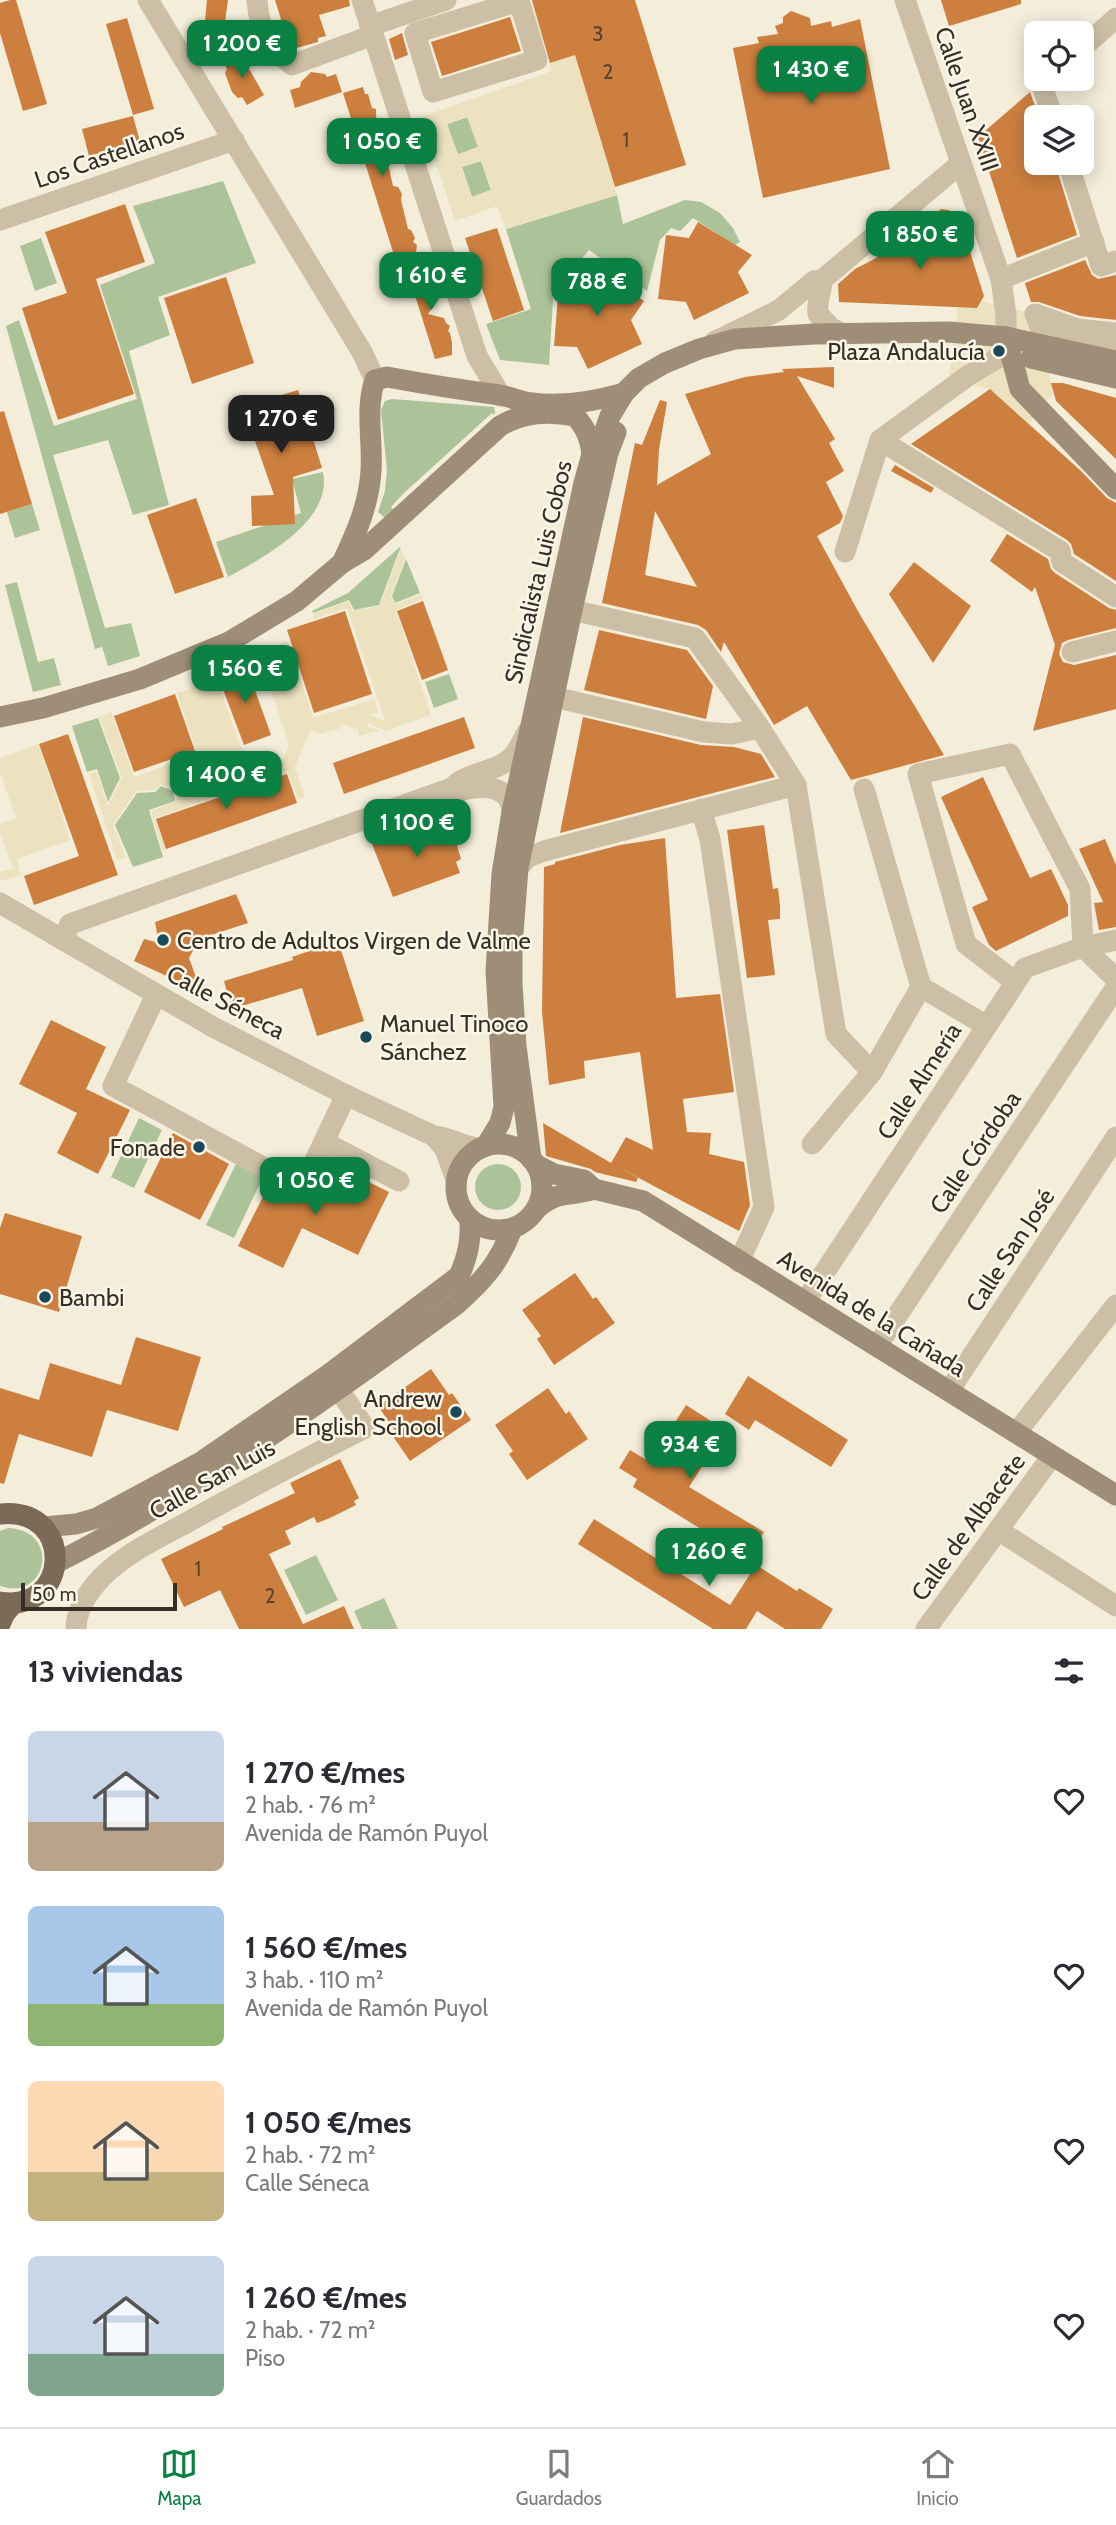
<!DOCTYPE html>
<html lang="es">
<head>
<meta charset="utf-8">
<style>
	:root { --surface:#fff; --page:#f7f7f7; --text:#2b2b33; --muted:#7c7c81; --line:#e1e1e2; --accent:#0b8043 }
	body { margin:0; font-family:Cabin,sans-serif; background:var(--page); color:var(--text); height:100vh; display:flex; flex-direction:column; font-size:26px; white-space:nowrap }
	* { box-sizing:border-box; margin:0 }
	p { font-size:23px; color:var(--muted) }
	.icon { flex:none; width:38px; height:38px; fill:none; stroke:currentColor; stroke-width:2; stroke-linecap:round; stroke-linejoin:round }
	.map { position:relative; height:1629px; overflow:hidden }
	.panel { display:flex; flex-direction:column; background:var(--surface); flex:1 }
	.panel>* { flex:none }
	.controls { position:absolute; left:1024px; top:21px; display:grid; gap:14px }
	.controls a { display:grid; place-items:center; width:70px; height:70px; border-radius:10px; background:var(--surface); box-shadow:0 4px 18px #0003; font-size:35px }
	.scale { position:absolute; left:21px; bottom:18px; width:156px; box-sizing:border-box; padding-left:7px; border:4px solid #372f27; border-top:0; font-size:19px; line-height:24px; white-space:nowrap; color:#372f27; -webkit-text-stroke:5px #faf6e7; paint-order:stroke }
	.price { position:absolute; translate:-50% -60px; padding:0 16px; border-radius:14px; background:var(--accent); color:#fff; font-size:23px; line-height:46px; filter:drop-shadow(0 2px 4px #0008) }
	.price::after { content:''; position:absolute; left:50%; top:42px; width:21px; height:16px; margin-left:-10px; background:inherit; clip-path:polygon(0 0,100% 0,50% 100%) }
	.price.on { background:#222; color:#fff }
	ul { padding:0; list-style:none }
	li { display:flex; align-items:center; gap:21px; height:175px; padding:0 28px }
	li span { display:grid; place-items:center; flex:none; width:196px; height:140px; border-radius:10px; color:#555 }
	li>.icon { margin-inline-start:auto }
	span .icon { width:84px; height:84px; fill:#fffc; stroke-width:1 }
	li b { font-size:30px }
	h2 { display:flex; justify-content:space-between; align-items:center; height:84px; padding:0 28px; font-size:30px }
	.menu { display:flex; justify-content:space-around; align-items:center; height:98px; border-top:2px solid var(--line); background:var(--surface); font-size:19px; color:var(--muted) }
	.menu a { display:grid; justify-items:center; gap:4px }
	.menu .on { color:var(--accent) }
	.map>svg:first-child { display:block }
	.green { fill:#acc399 }
	.plaza { fill:#ece2c0; fill-rule:evenodd }
	.building { fill:#cc7f3f; fill-rule:evenodd }
	.lines { fill:none; stroke-linecap:round; stroke-linejoin:round }
	.street { stroke:#ccbfa5; stroke-width:21 }
	.secondary { stroke:#9f8e77; stroke-width:21 }
	.primary { stroke:#7a6a57; stroke-width:21 }
	.poi-dot { fill:#1a495b; stroke:#faf6e7; stroke-width:2.5 }
	.labels { text-anchor:middle; dominant-baseline:central; stroke-width:5; stroke-linejoin:round; paint-order:stroke }
	.number-label { font-size:21px; fill:#5c432d }
	.street-label { font-size:24px; fill:#372f27; stroke:#faf6e7 }
	.poi-label { font-size:24px; fill:#372f27; stroke:#faf6e7; text-anchor:end }
</style>
</head>
<body>
<div class="map">
<svg width="1116" height="1629" viewBox="0 0 1116 1629">
	<rect width="100%" height="100%" fill="#f3edda"/>
	<!-- green -->
	<g class="green">
		<polygon points="468,117 478,147 458,155 447,124"/>
		<polygon points="481,161 491,190 472,197 462,167"/>
		<polygon points="223,181 256,263 158,297 170,335 129,351 169,505 133,515 108,440 53,455 105,628 131,623 140,656 108,666 102,647 95,649 6,326 19,320 54,426 137,399 100,285 155,263 133,206"/>
		<polygon points="617,195 623,224 685,200 701,202 720,213 733,228 740,242 735,245 693,218 680,231 671,228 660,240 647,291 589,250 572,270 555,268 549,365 500,360 486,324 531,309 506,229"/>
		<polygon points="41,238 57,283 35,291 20,246"/>
		<polygon points="392,399 494,407 495,413 494,415 492,413 404,493 391,507 394,510 385,518 378,512 385,491 387,470 381,410 385,401"/>
		<path d="M 323,472 C 333,521 264,557 228,577 L 216,542 L 301,513 L 292,479 Z"/>
		<polygon points="32,504 40,530 15,538 7,512"/>
		<polygon points="401,546 379,605 354,610 349,600 313,613 312,611 348,593"/>
		<polygon points="406,559 420,593 395,603 392,596"/>
		<polygon points="17,582 38,662 54,658 61,685 33,692 5,585"/>
		<polygon points="449,674 458,699 434,708 425,682"/>
		<polygon points="98,718 120,778 108,802 97,769 87,772 72,726"/>
		<polygon points="161,786 173,791 175,801 149,810 163,857 133,867 115,825 137,793 155,792"/>
		<polygon points="139,1118 162,1130 134,1188 111,1177"/>
		<circle cx="498" cy="1187" r="23"/>
		<polygon points="236,1164 263,1177 234,1238 206,1225"/>
		<path d="M 8,1528 C 61,1530 48,1602 0,1586 L 0,1531 Z"/>
		<polygon points="316,1555 338,1600 306,1615 284,1570"/>
		<polygon points="384,1598 398,1629 362,1629 354,1611"/>
	</g>
	<!-- plaza -->
	<g class="plaza">
		<path d="M 559,0 L 617,195 L 506,229 L 497,206 L 455,221 L 421,117 L 552,71 L 530,1 ZM 467,117 L 478,147 L 458,154 L 447,124 ZM 481,161 L 491,190 L 472,197 L 462,167 Z"/>
		<polygon points="981,301 1035,314 1040,327 1053,393 1029,423 990,389 951,380 949,374 958,307 976,308"/>
		<polygon points="401,548 405,558 391,596 394,605 421,595 423,599 396,610 431,715 386,731 368,723 368,727 380,730 359,736 358,730 341,724 341,728 320,734 310,730 295,767 305,797 298,799 288,772 155,818 166,850 163,852 151,811 177,801 174,790 161,784 155,790 136,791 113,825 126,858 117,860 89,775 96,771 108,806 122,778 99,717 111,712 134,777 189,757 195,776 188,779 208,784 177,693 217,680 251,775 280,767 289,745 265,670 285,662 280,644 289,641 313,718 374,699 378,712 369,715 385,721 347,608 314,619 313,614 348,601 353,611 380,606"/>
		<polygon points="39,744 70,840 17,859 21,875 0,881 0,872 13,868 0,832 0,824 16,818 0,772 0,758"/>
	</g>
	<!-- building -->
	<g class="building">
		<polygon points="10,0 16,0 47,104 23,111 0,33 0,3"/>
		<polygon points="207,0 228,0 225,22 205,20"/>
		<polygon points="275,0 349,0 350,6 319,15 326,36 318,38 318,42 293,49 279,32 284,29"/>
		<polygon points="532,0 635,0 686,165 615,187 575,55 550,63"/>
		<polygon points="941,0 1021,0 1021,4 949,26"/>
		<polygon points="791,11 810,18 811,26 831,21 832,27 860,19 890,169 763,198 733,48 759,43 757,37 778,34 775,26 783,23 783,17"/>
		<polygon points="510,17 521,51 442,76 431,42"/>
		<polygon points="127,18 154,109 133,115 106,24"/>
		<polygon points="402,33 408,55 395,60 389,39"/>
		<polygon points="240,53 264,95 247,105 242,97 238,98 232,92 225,73 227,69 224,62"/>
		<polygon points="311,72 325,74 327,77 336,74 342,92 295,108 290,90 300,87 301,82"/>
		<polygon points="363,87 365,94 368,94 372,108 376,109 377,141 383,142 393,186 398,187 402,194 401,200 408,229 411,230 415,238 413,242 417,245 414,267 399,271 343,93"/>
		<polygon points="1030,92 1039,117 1036,117 1036,163 1055,163 1077,235 1017,258 978,137"/>
		<polygon points="133,116 140,142 89,156 82,129"/>
		<polygon points="125,204 145,262 96,279 134,394 58,420 22,308 67,293 45,232"/>
		<polygon points="941,209 949,210 952,216 957,214 965,236 984,296 977,308 839,302 838,284 855,269 901,245"/>
		<polygon points="698,222 752,255 738,272 749,293 694,320 686,302 658,299 666,235 689,238"/>
		<polygon points="497,228 524,310 493,321 465,238"/>
		<polygon points="1085,260 1092,275 1098,279 1116,275 1116,320 1080,316 1039,302 1031,302 1025,283"/>
		<polygon points="423,265 435,284 438,299 428,314 444,318 446,323 450,326 448,331 450,333 452,343 452,355 435,359 407,270"/>
		<polygon points="594,266 644,301 631,320 642,344 588,369 577,347 554,346 559,283 580,284"/>
		<polygon points="226,277 254,363 192,384 164,298"/>
		<path d="M 834,367 L 834,388 L 797,376 L 835,439 L 829,443 L 844,471 L 826,482 L 843,516 L 840,523 L 817,536 L 859,613 L 944,755 L 851,780 L 807,706 L 774,725 L 724,642 L 721,652 L 706,630 L 698,625 L 602,603 L 635,443 L 642,445 L 660,400 L 667,402 L 659,449 L 657,485 L 711,454 L 685,394 L 745,377 L 784,372 L 782,369 ZM 655,511 L 697,587 L 645,575 Z"/>
		<polygon points="1051,383 1063,383 1116,398 1116,459 1056,401"/>
		<polygon points="990,389 1081,471 1107,498 1116,503 1116,581 1074,554 1071,544 1067,540 911,444"/>
		<polygon points="298,390 322,468 293,477 295,524 252,526 251,496 274,495 243,407"/>
		<polygon points="4,411 32,504 0,514 0,412"/>
		<polygon points="895,465 934,488 931,493 891,471"/>
		<polygon points="196,498 224,577 175,594 147,515"/>
		<polygon points="1007,534 1048,559 1051,569 1055,573 1109,608 1116,610 1116,628 1068,640 1062,643 1059,654 1063,662 1074,665 1116,655 1116,709 1033,731 1055,645 1035,587 1032,592 990,561"/>
		<polygon points="914,562 971,606 933,663 889,594"/>
		<polygon points="423,601 448,670 422,680 397,611"/>
		<polygon points="345,611 372,694 314,713 287,630"/>
		<polygon points="599,630 687,650 713,686 706,719 584,690"/>
		<polygon points="246,665 271,735 244,745 218,676"/>
		<polygon points="175,694 195,751 134,772 114,716"/>
		<polygon points="464,717 475,748 344,794 333,763"/>
		<polygon points="583,717 701,745 734,747 761,754 775,777 560,833"/>
		<polygon points="68,734 118,875 34,905 24,876 79,856 39,744"/>
		<polygon points="287,774 297,803 166,849 156,819"/>
		<polygon points="983,777 1030,878 1051,869 1068,905 1068,916 996,951 989,945 972,907 988,900 941,797"/>
		<polygon points="435,822 440,837 454,835 461,859 456,862 460,873 393,897 372,844"/>
		<polygon points="764,825 773,889 778,888 780,906 780,919 768,920 775,975 747,978 727,830"/>
		<polygon points="665,838 676,998 720,994 734,1092 683,1099 687,1132 711,1133 709,1154 744,1162 750,1205 739,1231 616,1166 638,1178 636,1182 595,1172 591,1169 546,1156 543,1123 611,1163 626,1137 653,1150 640,1052 584,1061 585,1078 549,1085 542,1012 544,867 555,864 555,862 620,845"/>
		<polygon points="1105,839 1116,865 1116,927 1099,930 1094,903 1103,902 1079,849"/>
		<polygon points="236,894 248,923 199,939 189,958 197,980 184,984 134,961 144,939 159,943 155,922"/>
		<polygon points="338,941 364,1021 317,1036 302,988 232,1009 224,981 293,960 292,957"/>
		<polygon points="51,1020 106,1047 86,1089 130,1110 98,1174 57,1153 77,1113 19,1084"/>
		<polygon points="173,1133 229,1164 200,1220 144,1192"/>
		<polygon points="332,1164 389,1192 358,1255 302,1228 283,1268 238,1246 269,1185 296,1200 312,1204"/>
		<polygon points="5,1213 82,1236 59,1312 0,1294 0,1228"/>
		<polygon points="575,1273 593,1299 596,1297 615,1323 554,1365 537,1339 541,1336 522,1310"/>
		<polygon points="136,1337 201,1357 178,1431 107,1410 92,1457 19,1434 4,1484 0,1483 0,1388 39,1400 50,1363 121,1385"/>
		<polygon points="431,1369 449,1395 452,1393 471,1420 410,1461 392,1435 396,1432 378,1406"/>
		<polygon points="748,1376 848,1440 831,1467 755,1420 749,1430 725,1414"/>
		<polygon points="548,1388 566,1414 569,1411 588,1439 527,1480 509,1454 513,1451 495,1425"/>
		<polygon points="686,1405 725,1430 689,1487 764,1532 748,1558 633,1487 637,1479 619,1468 630,1450 650,1462"/>
		<polygon points="340,1459 359,1498 354,1501 356,1505 330,1518 317,1523 314,1517 285,1531 291,1544 269,1554 303,1624 344,1606 354,1629 239,1629 220,1590 184,1607 161,1559 223,1529 222,1527 295,1493 290,1483"/>
		<polygon points="594,1519 730,1605 756,1565 797,1591 799,1588 833,1609 821,1629 785,1629 757,1611 746,1629 713,1629 578,1544"/>
	</g>
	<g class="lines">
		<!-- street -->
		<g class="street">
			<polyline points="148,0 362,352 375,380"/>
			<path d="M 257,0 C 260,34 266,43 292,65 L 373,35"/>
			<polyline points="362,0 477,356 501,396"/>
			<polyline points="905,0 1001,279 1006,315 1006,337"/>
			<polygon points="519,1 537,60 433,92 415,33"/>
			<polyline points="370,26 446,0"/>
			<polyline points="1082,48 1116,18"/>
			<polyline points="1046,79 1041,83 1053,117"/>
			<polyline points="1068,163 1101,266 1116,261"/>
			<polyline points="0,220 234,140"/>
			<polyline points="1001,279 1094,242"/>
			<path d="M 822,280 C 822,292 816,302 818,314 L 831,328 L 842,333"/>
			<polyline points="1116,333 1077,329 1035,314 1040,327 1116,348"/>
			<polyline points="714,342 779,310 814,281 822,280 960,164"/>
			<polyline points="880,440 1060,551 1062,562 1116,597"/>
			<polyline points="845,552 880,440 969,375 1008,352"/>
			<polyline points="572,610 695,638 760,728 796,785 836,1034 872,1072"/>
			<polyline points="1072,652 1116,641"/>
			<polyline points="554,697 704,732 732,734 760,728"/>
			<polyline points="864,789 921,987 987,1026"/>
			<path d="M 460,791 C 481,785 511,784 512,812"/>
			<polyline points="701,809 710,839 764,1207 739,1262"/>
			<polyline points="518,868 528,857 544,851 796,785"/>
			<path d="M 0,903 L 213,1027 L 346,1095 L 434,1136 C 451,1137 464,1148 481,1148"/>
			<path d="M 63,940 L 70,924 L 452,788 C 467,771 497,773 513,756 C 519,749 523,739 528,731"/>
			<polyline points="1015,982 966,944 918,774 1010,754 1080,889 1083,947 1116,979"/>
			<polyline points="156,995 113,1086 302,1188 346,1095"/>
			<polyline points="434,1136 445,1149 456,1180"/>
			<polyline points="324,1142 399,1181"/>
			<polyline points="812,1144 872,1072 921,987"/>
			<polyline points="805,1302 1025,968 1083,947 1116,940"/>
			<polyline points="877,1346 1116,987"/>
			<polyline points="949,1391 1116,1137"/>
			<polyline points="1016,1433 1116,1305"/>
			<polyline points="998,1530 1116,1606"/>
			<path d="M 76,1629 C 76,1609 88,1592 101,1578 C 124,1554 157,1539 186,1523 C 245,1490 305,1459 365,1428 L 339,1390"/>
			<polyline points="926,1629 1052,1456"/>
		</g>
		<!-- secondary -->
		<g class="secondary">
			<polyline points="1006,337 1020,389 1116,489"/>
			<polyline points="1031,358 1116,378"/>
			<path d="M 342,563 C 356,534 369,504 371,471 C 373,441 365,408 375,380 L 387,377 C 425,384 462,390 500,395 C 511,397 521,402 532,403 C 562,407 596,401 624,393"/>
			<path d="M 0,717 L 43,708 L 140,679 L 229,642 L 297,601 L 342,563 L 364,550 L 500,426 C 524,412 548,411 575,416 C 586,428 590,438 592,454"/>
			<circle cx="499" cy="1187" r="43"/>
			<polyline points="486,1146 500,1123 504,1107 496,971 502,874 512,812 584,483 592,454 600,445 610,416 624,393 639,378 665,363 699,349 735,339 814,334 949,332 1006,337 1116,361"/>
			<polyline points="531,1159 516,1046 512,984 512,946 518,868 572,610 608,453 616,432"/>
			<polyline points="536,1165 554,1174 584,1180 594,1189 643,1201 1116,1495"/>
			<path d="M 536,1209 C 562,1188 567,1198 594,1189"/>
			<path d="M 44,1527 L 76,1524 L 97,1518 L 201,1462 L 328,1375 L 459,1276 C 468,1256 471,1241 470,1220"/>
			<path d="M 56,1563 C 198,1491 328,1398 457,1304 C 484,1280 499,1263 512,1229"/>
		</g>
		<!-- primary -->
		<g class="primary">
			<path d="M 0,1514 C 76,1506 71,1614 0,1602"/>
			<polyline points="0,1624 5,1613 13,1604"/>
		</g>
	</g>
	<!-- markers -->
	<g class="poi-dot">
		<circle cx="999" cy="351" r="7"/>
		<circle cx="163" cy="940" r="7"/>
		<circle cx="366" cy="1037" r="7"/>
		<circle cx="199" cy="1147" r="7"/>
		<circle cx="45" cy="1297" r="7"/>
		<circle cx="456" cy="1412" r="7"/>
	</g>
	<g class="labels">
		<!-- number labels -->
		<g class="number-label">
			<text x="598" y="33">3</text>
			<text x="608" y="71">2</text>
			<text x="626" y="139">1</text>
			<text x="198" y="1568">1</text>
			<text x="270" y="1595">2</text>
		</g>
		<!-- street labels -->
		<g class="street-label">
			<text transform="translate(967 99) rotate(71)">Calle Juan XXIII</text>
			<text transform="translate(109 155) rotate(-19)">Los Castellanos</text>
			<text transform="translate(538 572) rotate(-77)">Sindicalista Luis Cobos</text>
			<text transform="translate(226 1002) rotate(28)">Calle Séneca</text>
			<text transform="translate(919 1081) rotate(-57)">Calle Almería</text>
			<text transform="translate(975 1152) rotate(-56)">Calle Córdoba</text>
			<text transform="translate(1010 1250) rotate(-57)">Calle San José</text>
			<text transform="translate(872 1313) rotate(32)">Avenida de la Cañada</text>
			<text transform="translate(212 1479) rotate(-29)">Calle San Luis</text>
			<text transform="translate(968 1527) rotate(-54)">Calle de Albacete</text>
		</g>
		<!-- poi labels -->
		<g class="poi-label">
			<text x="985" y="351">Plaza Andalucía</text>
			<text x="177" y="940" text-anchor="start">Centro de Adultos Virgen de Valme</text>
			<text x="380" y="1023" text-anchor="start">Manuel Tinoco<tspan x="380" dy="28">Sánchez</tspan></text>
			<text x="185" y="1147">Fonade</text>
			<text x="59" y="1297" text-anchor="start">Bambi</text>
			<text x="442" y="1398">Andrew<tspan x="442" dy="28">English School</tspan></text>
		</g>
	</g>
</svg>
<div class="controls">
<a><svg class="icon" aria-label="locate" viewBox="0 0 24 24"><circle cx="12" cy="12" r="6"/><path d="M12 2v4M12 18v4M2 12h4M18 12h4"/></svg></a>
<a><svg class="icon" aria-label="layers" viewBox="0 0 24 24"><path d="M12 4l9 5-9 5-9-5zM3 14l9 5 9-5"/></svg></a>
</div>
<div class="scale">50 m</div>
<b class="price" style="left:242px;top:80px">1 200 €</b>
<b class="price" style="left:811px;top:106px">1 430 €</b>
<b class="price" style="left:382px;top:178px">1 050 €</b>
<b class="price" style="left:920px;top:271px">1 850 €</b>
<b class="price" style="left:431px;top:312px">1 610 €</b>
<b class="price" style="left:597px;top:318px">788 €</b>
<b class="price on" style="left:281px;top:455px">1 270 €</b>
<b class="price" style="left:245px;top:705px">1 560 €</b>
<b class="price" style="left:226px;top:811px">1 400 €</b>
<b class="price" style="left:417px;top:859px">1 100 €</b>
<b class="price" style="left:315px;top:1217px">1 050 €</b>
<b class="price" style="left:690px;top:1481px">934 €</b>
<b class="price" style="left:709px;top:1588px">1 260 €</b>
</div>
<section class="panel">
<h2>13 viviendas<svg class="icon" aria-label="filters" viewBox="0 0 24 24"><path d="M4 7h16M4 17h16"/><circle cx="9" cy="7" r="2"/><circle cx="15" cy="17" r="2"/></svg></h2>
<ul>
<li><span style="background:linear-gradient(#c9d6e8 65%,#b9a48a 0)"><svg class="icon" aria-label="home" viewBox="0 0 24 24"><path d="M3 11l9-7 9 7M6 9v11h12V9"/></svg></span><div><b>1 270 €/mes</b><p>2 hab. · 76 m²</p><p>Avenida de Ramón Puyol</p></div><svg class="icon" aria-label="heart" viewBox="0 0 24 24"><path d="M12 20l-8-8c-3-5 5-10 8-4 3-6 11-1 8 4z"/></svg></li>
<li><span style="background:linear-gradient(#a9c7e8 70%,#8fb573 0)"><svg class="icon" aria-label="home" viewBox="0 0 24 24"><path d="M3 11l9-7 9 7M6 9v11h12V9"/></svg></span><div><b>1 560 €/mes</b><p>3 hab. · 110 m²</p><p>Avenida de Ramón Puyol</p></div><svg class="icon" aria-label="heart" viewBox="0 0 24 24"><path d="M12 20l-8-8c-3-5 5-10 8-4 3-6 11-1 8 4z"/></svg></li>
<li><span style="background:linear-gradient(#ffd9b3 65%,#c2b280 0)"><svg class="icon" aria-label="home" viewBox="0 0 24 24"><path d="M3 11l9-7 9 7M6 9v11h12V9"/></svg></span><div><b>1 050 €/mes</b><p>2 hab. · 72 m²</p><p>Calle Séneca</p></div><svg class="icon" aria-label="heart" viewBox="0 0 24 24"><path d="M12 20l-8-8c-3-5 5-10 8-4 3-6 11-1 8 4z"/></svg></li>
<li><span style="background:linear-gradient(#c9d6e8 70%,#7fa58c 0)"><svg class="icon" aria-label="home" viewBox="0 0 24 24"><path d="M3 11l9-7 9 7M6 9v11h12V9"/></svg></span><div><b>1 260 €/mes</b><p>2 hab. · 72 m²</p><p>Piso</p></div><svg class="icon" aria-label="heart" viewBox="0 0 24 24"><path d="M12 20l-8-8c-3-5 5-10 8-4 3-6 11-1 8 4z"/></svg></li>
</ul>
</section>
<nav class="menu">
<a class="on"><svg class="icon" aria-label="map" viewBox="0 0 24 24"><path d="M3 6l6-2 6 2 6-2v14l-6 2-6-2-6 2zM9 4v14M15 6v14"/></svg>Mapa</a>
<a><svg class="icon" aria-label="saved" viewBox="0 0 24 24"><path d="M7 4h10v16l-5-4-5 4z"/></svg>Guardados</a>
<a><svg class="icon" aria-label="home" viewBox="0 0 24 24"><path d="M3 11l9-7 9 7M6 9v11h12V9"/></svg>Inicio</a>
</nav>
</body>
</html>
